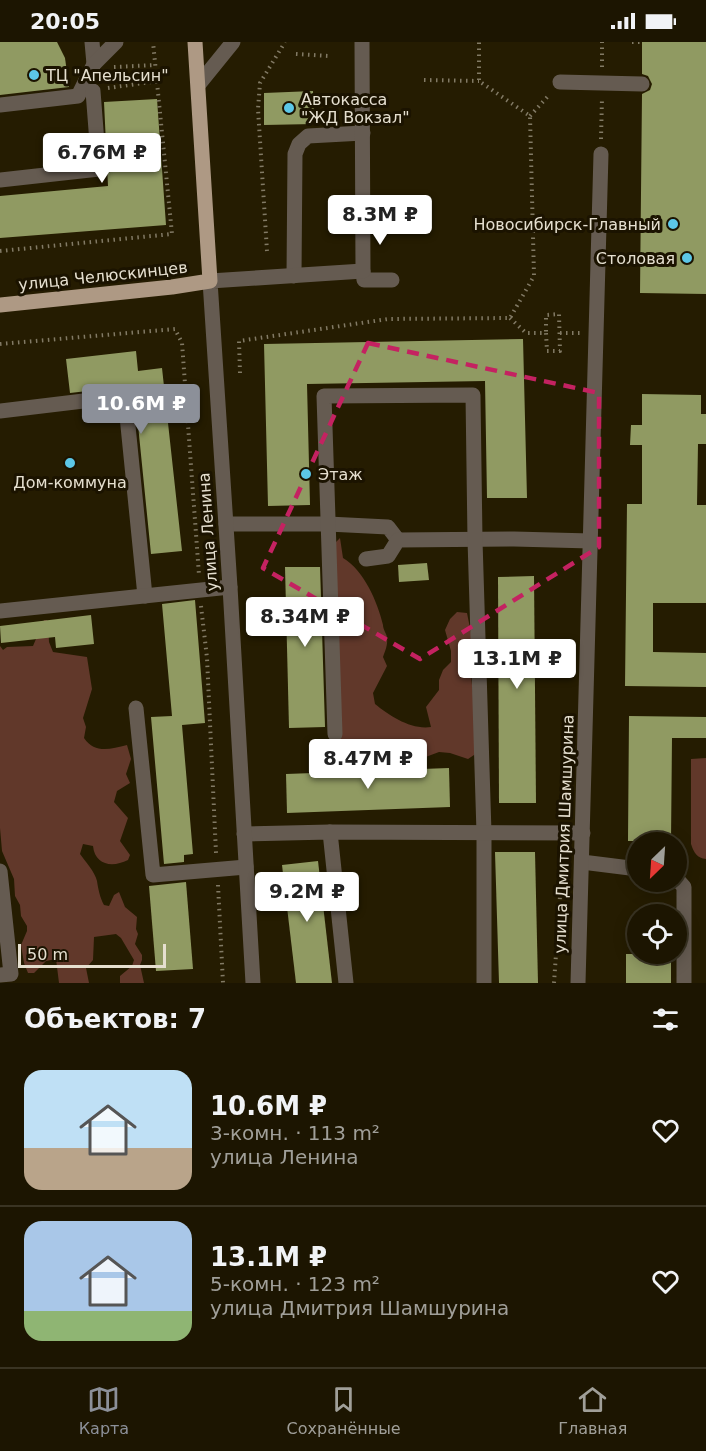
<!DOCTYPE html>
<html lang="ru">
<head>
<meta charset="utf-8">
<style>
	:root { --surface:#1c1501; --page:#292210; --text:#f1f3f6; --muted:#a09f99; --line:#3a3423; --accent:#8c9099 }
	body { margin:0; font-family:"DejaVu Sans",sans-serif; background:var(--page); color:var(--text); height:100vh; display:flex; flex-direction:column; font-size:22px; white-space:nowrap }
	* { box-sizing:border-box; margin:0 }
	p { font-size:20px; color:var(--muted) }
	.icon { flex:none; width:33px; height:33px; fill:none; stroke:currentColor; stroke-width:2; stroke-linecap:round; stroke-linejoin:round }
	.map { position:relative; height:941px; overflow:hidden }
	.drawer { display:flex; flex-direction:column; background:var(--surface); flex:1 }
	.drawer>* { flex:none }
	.needle { width:39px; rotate:205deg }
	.controls { position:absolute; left:627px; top:790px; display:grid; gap:12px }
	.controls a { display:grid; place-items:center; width:60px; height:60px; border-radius:50%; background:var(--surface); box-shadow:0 3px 15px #0003,0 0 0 2px var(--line); font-size:30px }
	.scale { position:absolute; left:18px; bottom:15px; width:148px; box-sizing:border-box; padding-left:6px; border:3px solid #e5dfcf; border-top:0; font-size:16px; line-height:21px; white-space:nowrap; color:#e5dfcf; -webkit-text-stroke:4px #1b1300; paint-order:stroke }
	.price { position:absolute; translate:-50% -51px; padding:0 14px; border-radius:6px; background:#fff; color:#222; font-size:20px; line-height:39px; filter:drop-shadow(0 2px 3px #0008) }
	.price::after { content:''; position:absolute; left:50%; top:36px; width:18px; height:14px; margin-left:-9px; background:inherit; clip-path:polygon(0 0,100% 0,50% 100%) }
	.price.selected { background:var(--accent); color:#fff }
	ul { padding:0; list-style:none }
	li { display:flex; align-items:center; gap:18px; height:150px; padding:0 24px }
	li+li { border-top:2px solid var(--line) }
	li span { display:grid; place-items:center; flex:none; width:168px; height:120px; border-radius:18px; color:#555 }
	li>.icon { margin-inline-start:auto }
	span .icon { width:72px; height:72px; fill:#fffc; stroke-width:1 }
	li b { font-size:26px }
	h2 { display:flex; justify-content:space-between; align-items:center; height:72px; padding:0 24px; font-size:26px }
	.status { display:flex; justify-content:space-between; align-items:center; height:42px; padding:0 30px; background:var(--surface); direction:ltr }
	.status svg { height:16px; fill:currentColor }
	.dock { display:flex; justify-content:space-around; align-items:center; height:84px; border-top:2px solid var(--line); background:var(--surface); font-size:16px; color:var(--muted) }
	.dock a { display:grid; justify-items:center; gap:3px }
	.dock .selected { color:var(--accent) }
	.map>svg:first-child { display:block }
	.green { fill:#61382a }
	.building { fill:#909a62 }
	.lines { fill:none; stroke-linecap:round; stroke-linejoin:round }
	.path { stroke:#827a65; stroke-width:4; stroke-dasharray:1.5 4.5; stroke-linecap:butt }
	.minor { stroke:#655b51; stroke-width:15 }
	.major { stroke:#ae9984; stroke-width:15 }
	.minor-bridge { stroke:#655b51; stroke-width:15 }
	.marked { fill:none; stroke:#c42261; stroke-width:4.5; stroke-dasharray:12 8; stroke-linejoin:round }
	.poi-dot { fill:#5cc7e7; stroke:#1b1300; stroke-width:2 }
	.labels { text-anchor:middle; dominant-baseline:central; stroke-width:6; stroke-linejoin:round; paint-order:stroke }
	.poi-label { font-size:16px; fill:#e5dfcf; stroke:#1b1300; text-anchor:start }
	.street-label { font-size:16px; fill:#e5dfcf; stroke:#1b1300 }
</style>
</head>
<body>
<div class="status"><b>20:05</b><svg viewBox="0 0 49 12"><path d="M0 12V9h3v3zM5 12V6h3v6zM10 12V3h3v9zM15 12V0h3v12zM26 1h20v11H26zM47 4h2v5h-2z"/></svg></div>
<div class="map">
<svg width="706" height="941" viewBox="0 0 706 941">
	<rect width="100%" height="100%" fill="#251c01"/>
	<!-- green -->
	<g class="green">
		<path d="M 340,496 L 343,516 C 364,528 378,561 383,583 C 383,588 387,592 387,596 C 388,603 385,609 383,615 L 387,624 L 373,651 L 375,662 C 390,674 411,688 431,685 L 426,665 L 439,648 L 439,638 L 443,628 L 451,620 L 451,609 L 445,588 L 450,577 L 457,570 L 467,571 L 474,606 L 471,635 L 478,691 L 477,711 L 468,717 L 450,711 L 439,710 L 423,716 L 395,712 L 366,717 L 348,716 L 332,691 L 333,503 Z"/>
		<path d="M 44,578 L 47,578 L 48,581 L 49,600 L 53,610 L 87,615 L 92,647 L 83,676 L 86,685 L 84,696 C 95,712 110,707 127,703 L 131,717 L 126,732 L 130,741 L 117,749 L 114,760 L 128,776 L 120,799 L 130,813 L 128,818 C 112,826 95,823 93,804 L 83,802 L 80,812 C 85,819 95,830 97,839 C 98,846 100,856 104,863 L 109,864 L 114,853 L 119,850 L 125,865 L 137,875 L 136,887 L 138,892 L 135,902 L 142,913 L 142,918 L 140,923 L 144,941 L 120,941 L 120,934 L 132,924 L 134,918 L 121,896 L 116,892 L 94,895 L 93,918 L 86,926 L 89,941 L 59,941 L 56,917 L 46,919 L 34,931 L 28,931 L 24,921 L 21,903 L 27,889 L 27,884 L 21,874 L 20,863 L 15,854 L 14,837 L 2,809 L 0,786 L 0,604 L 3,608 L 7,605 L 33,604 Z"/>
		<path d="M 706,716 L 706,817 C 697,816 694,811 691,802 L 691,717 Z"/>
	</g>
	<!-- building -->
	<g class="building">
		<polygon points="0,0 57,0 65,16 69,45 0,53"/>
		<polygon points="642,0 706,0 706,252 640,251 642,52 650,48 652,42 648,34 642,32"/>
		<polygon points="313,49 314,82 264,83 264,51"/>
		<polygon points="157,57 166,183 0,196 0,154 108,144 104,60"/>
		<polygon points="523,297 527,456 487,456 485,339 307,342 310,463 268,464 264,302"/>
		<polygon points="136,309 138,329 162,326 182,509 151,512 135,353 131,344 70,351 66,317"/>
		<polygon points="642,352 701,353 701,372 706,372 706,402 698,402 697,463 706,463 706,561 653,561 653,610 706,611 706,645 625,644 627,462 642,462 642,403 630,403 631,383 642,383"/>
		<polygon points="427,521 429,538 399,540 398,523"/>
		<polygon points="285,525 320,525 325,685 289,686"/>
		<polygon points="534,534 536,761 499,761 498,535"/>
		<polygon points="195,558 205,681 182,683 193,812 184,813 184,820 164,822 151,675 172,674 162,562"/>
		<polygon points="91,573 94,602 56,606 55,595 1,601 0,584"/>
		<polygon points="629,674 706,675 706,696 672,696 671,799 628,799"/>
		<polygon points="449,726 450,765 287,771 286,732"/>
		<polygon points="495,810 535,810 538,941 499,941"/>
		<polygon points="318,819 332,941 296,941 282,823"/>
		<polygon points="186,840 193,927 156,929 149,844"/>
		<rect x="626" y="912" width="45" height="29"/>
	</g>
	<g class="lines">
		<!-- path -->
		<g class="path">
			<polyline points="632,0 642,0"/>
			<polyline points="296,12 329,14"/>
			<polyline points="114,25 156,23"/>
			<polyline points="602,25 602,0"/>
			<polyline points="424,38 479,39"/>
			<polyline points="108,46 158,39"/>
			<polyline points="530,74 550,52"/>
			<polyline points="601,97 602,56"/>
			<polyline points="0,209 172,192 153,0"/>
			<polyline points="267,209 258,67 260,41 285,0"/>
			<polyline points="510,276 526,291 546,291 547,309 560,309 559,272 546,273 546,291"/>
			<polyline points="560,291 580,291"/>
			<polyline points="0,302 175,287 182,301 199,533"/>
			<polyline points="240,331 239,299 388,277 510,276 534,234 530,74 479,39 479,0"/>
			<polyline points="201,564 207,616 216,811"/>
			<polyline points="218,843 223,941"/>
			<polyline points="554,941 561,840"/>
		</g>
		<!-- minor -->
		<g class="minor">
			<polyline points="92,0 94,22"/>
			<polyline points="199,42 233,0"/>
			<polyline points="0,63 78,54 94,22 116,0"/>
			<polyline points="0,138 99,127 93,49"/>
			<polyline points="363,229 364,238 392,238"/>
			<polyline points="294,234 295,112 299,102 308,94 363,91"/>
			<polyline points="0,369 125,354 145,554"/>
			<polyline points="226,482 328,482 388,485 398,498"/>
			<polyline points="366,517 388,514 398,498 514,497 591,499"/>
			<polyline points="0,569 230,545"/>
			<polyline points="136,666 153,833 246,825"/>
			<polyline points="335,692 324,354 473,353 475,498 484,791 484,941"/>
			<polyline points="330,790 346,941"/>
			<polyline points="244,792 330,790 583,791"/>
			<polyline points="582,820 638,827"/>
			<polyline points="0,829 11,932 0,933"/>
			<polyline points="676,836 684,845 684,941"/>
			<polyline points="253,941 230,545 210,239 363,229 362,0"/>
			<polyline points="578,941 601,112"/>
		</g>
		<!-- major -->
		<polyline class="major" points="0,263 172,245 210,239 195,0"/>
		<!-- minor-bridge -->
		<polyline class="minor-bridge" points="560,40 642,42"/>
	</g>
	<!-- marked area -->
	<path class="marked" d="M 368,301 L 599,351 L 599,505 L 420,617 L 263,526 Z"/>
	<!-- markers -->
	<g class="poi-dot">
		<circle cx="34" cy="33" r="6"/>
		<circle cx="289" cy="66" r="6"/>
		<circle cx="673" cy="182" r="6"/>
		<circle cx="687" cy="216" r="6"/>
		<circle cx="70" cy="421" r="6"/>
		<circle cx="306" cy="432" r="6"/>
	</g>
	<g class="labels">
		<!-- poi labels -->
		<g class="poi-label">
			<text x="46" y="33">ТЦ "Апельсин"</text>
			<text x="301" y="57">Автокасса<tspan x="301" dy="18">"ЖД Вокзал"</tspan></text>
			<text x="661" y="182" text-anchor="end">Новосибирск-Главный</text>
			<text x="675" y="216" text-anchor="end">Столовая</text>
			<text x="318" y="432">Этаж</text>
			<text x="70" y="440" text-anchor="middle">Дом-коммуна</text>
		</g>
		<!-- street labels -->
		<g class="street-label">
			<text transform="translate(103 234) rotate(-6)">улица Челюскинцев</text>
			<text transform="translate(208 490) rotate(-94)">улица Ленина</text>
			<text transform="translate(564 792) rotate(-88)">улица Дмитрия Шамшурина</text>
		</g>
	</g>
</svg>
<div class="controls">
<a><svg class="needle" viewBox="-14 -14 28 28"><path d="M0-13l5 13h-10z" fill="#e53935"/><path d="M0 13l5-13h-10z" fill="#a09f99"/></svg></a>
<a><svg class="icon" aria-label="locate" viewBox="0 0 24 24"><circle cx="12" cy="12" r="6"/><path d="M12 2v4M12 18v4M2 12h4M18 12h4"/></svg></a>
</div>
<div class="scale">50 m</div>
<b class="price" style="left:102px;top:142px">6.76M ₽</b>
<b class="price" style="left:380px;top:204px">8.3M ₽</b>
<b class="price selected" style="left:141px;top:393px">10.6M ₽</b>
<b class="price" style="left:305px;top:606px">8.34M ₽</b>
<b class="price" style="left:517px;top:648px">13.1M ₽</b>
<b class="price" style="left:368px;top:748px">8.47M ₽</b>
<b class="price" style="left:307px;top:881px">9.2M ₽</b>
</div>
<section class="drawer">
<h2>Объектов: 7<svg class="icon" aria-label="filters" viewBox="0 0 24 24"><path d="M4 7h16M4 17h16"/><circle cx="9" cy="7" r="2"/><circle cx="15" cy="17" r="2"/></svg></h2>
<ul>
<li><span style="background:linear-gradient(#bfe0f5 65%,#b9a48a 0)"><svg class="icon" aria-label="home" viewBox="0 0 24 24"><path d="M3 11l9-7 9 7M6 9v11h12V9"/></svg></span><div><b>10.6M ₽</b><p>3-комн. · 113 m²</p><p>улица Ленина</p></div><svg class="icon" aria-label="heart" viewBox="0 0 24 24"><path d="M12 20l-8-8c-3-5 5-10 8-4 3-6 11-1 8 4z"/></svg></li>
<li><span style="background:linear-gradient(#a9c7e8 75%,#8fb573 0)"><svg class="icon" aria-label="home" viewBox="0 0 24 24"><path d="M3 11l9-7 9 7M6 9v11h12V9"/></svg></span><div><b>13.1M ₽</b><p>5-комн. · 123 m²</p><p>улица Дмитрия Шамшурина</p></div><svg class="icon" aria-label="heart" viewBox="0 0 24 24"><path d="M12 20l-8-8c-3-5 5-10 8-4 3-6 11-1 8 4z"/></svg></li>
</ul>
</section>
<nav class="dock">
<a class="selected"><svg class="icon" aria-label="map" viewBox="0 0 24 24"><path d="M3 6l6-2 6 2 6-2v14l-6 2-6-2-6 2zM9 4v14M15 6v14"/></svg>Карта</a>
<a><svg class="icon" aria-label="saved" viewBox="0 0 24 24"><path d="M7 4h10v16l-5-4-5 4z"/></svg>Сохранённые</a>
<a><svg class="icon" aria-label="home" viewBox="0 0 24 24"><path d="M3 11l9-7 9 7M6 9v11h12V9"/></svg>Главная</a>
</nav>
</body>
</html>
